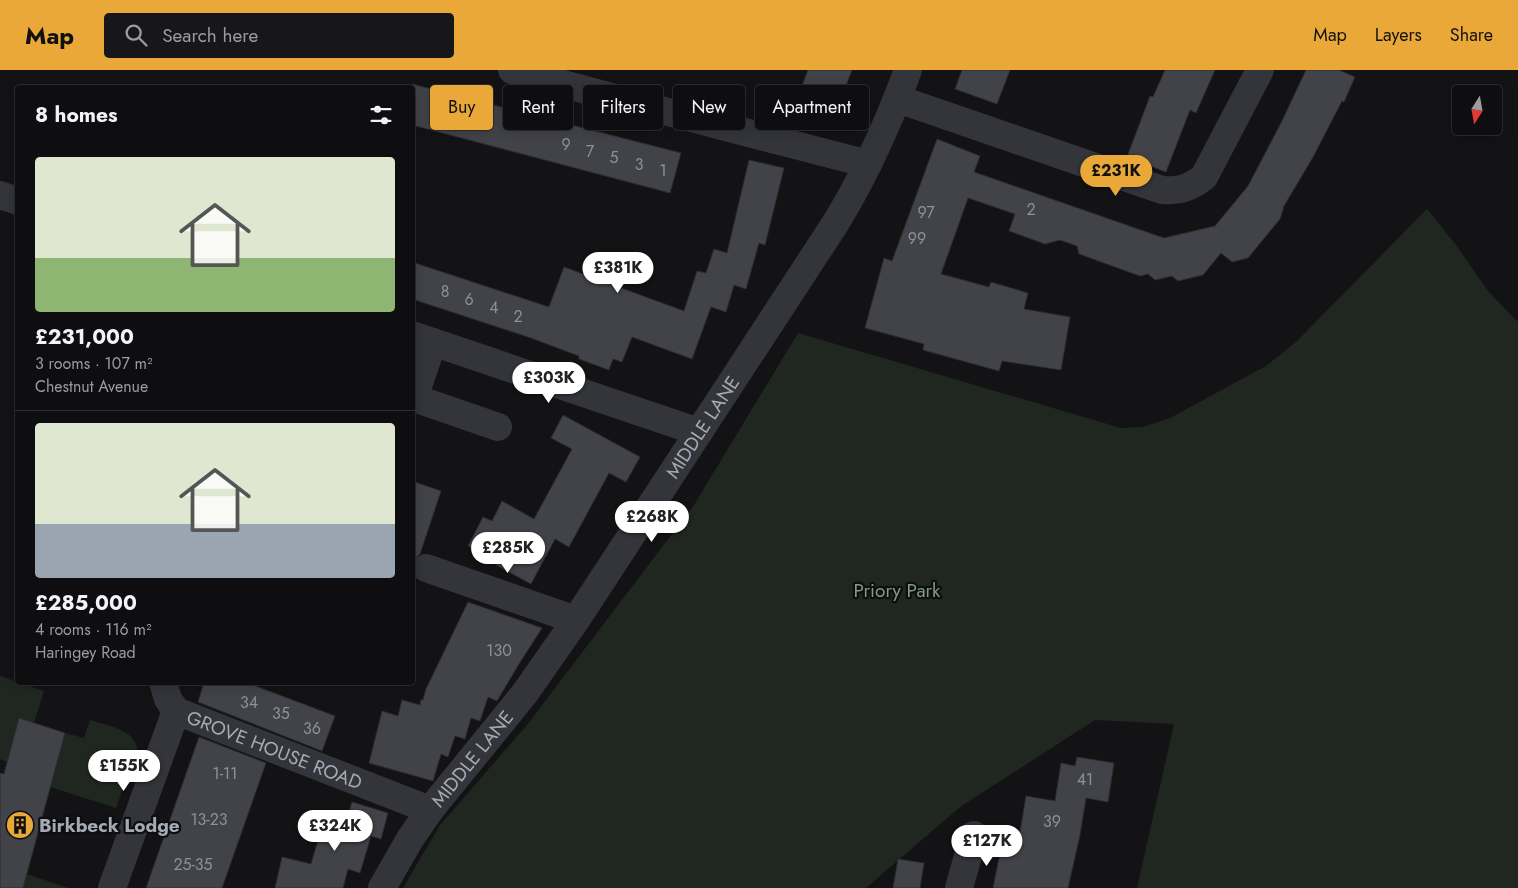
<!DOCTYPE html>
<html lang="en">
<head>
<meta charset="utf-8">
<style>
	:root { --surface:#0e0e10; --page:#171719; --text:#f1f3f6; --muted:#9b9c9f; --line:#2e2e30; --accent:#e9a837 }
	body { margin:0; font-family:Jost,sans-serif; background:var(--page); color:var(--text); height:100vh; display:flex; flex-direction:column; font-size:19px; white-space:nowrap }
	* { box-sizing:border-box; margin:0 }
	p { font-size:16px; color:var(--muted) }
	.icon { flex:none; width:28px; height:28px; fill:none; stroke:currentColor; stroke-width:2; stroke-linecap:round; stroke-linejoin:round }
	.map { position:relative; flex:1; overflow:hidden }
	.drawer { position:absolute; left:15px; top:15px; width:400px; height:600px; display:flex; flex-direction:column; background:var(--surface); border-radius:5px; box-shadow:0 2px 12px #0003,0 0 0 1px var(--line) }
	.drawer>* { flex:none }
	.banner { position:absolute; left:430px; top:15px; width:475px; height:45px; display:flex; gap:10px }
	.needle { width:32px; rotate:191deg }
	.controls { position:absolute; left:1452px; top:15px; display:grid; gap:10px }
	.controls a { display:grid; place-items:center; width:50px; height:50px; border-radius:5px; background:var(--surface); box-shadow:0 2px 12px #0003,0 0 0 1px var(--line); font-size:25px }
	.price { position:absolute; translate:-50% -42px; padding:0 11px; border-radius:18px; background:#fff; color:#222; font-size:16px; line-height:32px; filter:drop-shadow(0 1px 2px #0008) }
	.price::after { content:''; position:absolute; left:50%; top:30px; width:15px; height:11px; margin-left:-8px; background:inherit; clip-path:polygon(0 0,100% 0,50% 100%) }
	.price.current { background:var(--accent); color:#111 }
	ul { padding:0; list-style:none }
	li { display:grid; align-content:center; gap:10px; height:265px; padding:0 20px }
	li+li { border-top:1px solid var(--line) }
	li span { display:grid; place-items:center; height:155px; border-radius:5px; color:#555 }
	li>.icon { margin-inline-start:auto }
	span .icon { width:90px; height:90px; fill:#fffc; stroke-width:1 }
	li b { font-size:21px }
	h2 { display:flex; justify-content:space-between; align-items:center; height:60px; padding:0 20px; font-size:21px }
	.tag { padding:0 18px; border-radius:5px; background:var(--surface); box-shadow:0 2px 12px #0003,0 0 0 1px var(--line); font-size:18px; line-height:45px }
	.tag.current { background:var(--accent); color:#111 }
	header { display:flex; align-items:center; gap:30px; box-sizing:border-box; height:70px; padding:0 25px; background:var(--accent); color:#111 }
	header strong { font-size:24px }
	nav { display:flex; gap:28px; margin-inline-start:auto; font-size:18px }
	.search { width:350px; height:45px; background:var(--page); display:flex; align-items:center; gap:12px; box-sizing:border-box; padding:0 18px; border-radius:5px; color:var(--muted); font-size:19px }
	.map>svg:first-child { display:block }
	.green { fill:#202720 }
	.building { fill:#424348; stroke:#2d2d31 }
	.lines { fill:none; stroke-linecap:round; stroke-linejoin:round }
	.minor { stroke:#34353a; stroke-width:28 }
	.labels { text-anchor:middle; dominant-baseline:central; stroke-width:4.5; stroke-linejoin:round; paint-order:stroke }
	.number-label { font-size:16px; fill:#8c919a }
	.street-label { font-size:19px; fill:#a5abb5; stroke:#0e0e10 }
	.park-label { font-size:19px; fill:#7d9f7e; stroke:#0e0e10 }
	.poi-label { font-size:19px; font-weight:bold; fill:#a5abb5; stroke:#0e0e10; text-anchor:start }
</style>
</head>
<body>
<header>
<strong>Map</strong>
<div class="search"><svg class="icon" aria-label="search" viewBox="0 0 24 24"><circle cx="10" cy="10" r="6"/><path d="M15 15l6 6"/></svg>Search here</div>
<nav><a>Map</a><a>Layers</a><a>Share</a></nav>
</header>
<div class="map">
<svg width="1518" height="818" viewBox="0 0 1518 818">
	<rect width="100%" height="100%" fill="#131315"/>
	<!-- green -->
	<g class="green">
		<polygon points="1427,139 1456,175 1488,221 1518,252 1518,818 1137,818 1174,654 1095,650 960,737 866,818 403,818 440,755 527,655 694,435 798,263 1121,358 1143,357 1170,348 1266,296 1296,272"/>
		<polygon points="0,606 44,621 34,653 19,649 7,692 0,689"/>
		<path d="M 90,650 C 106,656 133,658 137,678 L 116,738 L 50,717 L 65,663 L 84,668 Z"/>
		<polygon points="27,804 68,818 23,818"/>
	</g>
	<!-- building -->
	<g class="building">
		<polygon points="808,0 852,0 833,50 795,35"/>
		<polygon points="962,0 1010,0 997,34 955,19"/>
		<polygon points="1165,0 1215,0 1196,43 1190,40 1166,102 1127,87 1150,26 1153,27"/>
		<polygon points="1306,0 1339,0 1355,7 1344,32 1342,31 1313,87 1284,136 1280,149 1248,188 1232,192 1221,183 1203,205 1178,211 1172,206 1155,210 1148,204 1140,206 1079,184 1077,176 1060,170 1045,174 1009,161 1015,144 968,128 941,204 989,217 991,212 1028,223 1024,239 1070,247 1061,300 1002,291 999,301 923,280 924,274 865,258 884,188 892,191 937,69 980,86 974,102 1164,168 1215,156 1248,116 1281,53"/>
		<polygon points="412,14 681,83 670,123 412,55"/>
		<polygon points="749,90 784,98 765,175 759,173 746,219 734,215 726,242 711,237 692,289 632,267 622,292 613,289 609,300 579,289 579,286 531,268 412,229 412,192 549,237 564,197 684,241 697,201 706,203 714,179 727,183"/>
		<polygon points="563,345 640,387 626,412 609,403 569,477 555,469 531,514 496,495 498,492 468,476 483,447 492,451 502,431 534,449 572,379 551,368"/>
		<polygon points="412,411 441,421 420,484 412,491"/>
		<polygon points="468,532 542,558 519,594 497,631 488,627 480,651 471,648 465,669 455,666 448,687 441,684 433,711 369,693 382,641 398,646 402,630 420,635 421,630 423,630 426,619"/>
		<polygon points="204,612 245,612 335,646 322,681 198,632"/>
		<polygon points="19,648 65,663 23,818 0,818 0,703 4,704"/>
		<polygon points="199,667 266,693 222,818 146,818"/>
		<polygon points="1077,687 1114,693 1108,732 1086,728 1080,765 1068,818 993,818 1005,759 1020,762 1026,726 1055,731 1061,693 1075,696"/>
		<polygon points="352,732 388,743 381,769 371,766 360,803 348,799 343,818 275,818 282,787 311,794 322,757 343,763"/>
		<polygon points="898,789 924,793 920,818 893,818"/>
	</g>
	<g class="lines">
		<!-- minor -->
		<g class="minor">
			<path d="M 512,0 C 631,33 749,63 868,94"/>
			<path d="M 898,29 L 1162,120 C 1181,121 1189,118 1204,107 L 1260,0"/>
			<polyline points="0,125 18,131"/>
			<polyline points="412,265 699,362"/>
			<polyline points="433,272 414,328 498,357"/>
			<polyline points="426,498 576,550"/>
			<path id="s1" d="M 163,612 L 168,629 L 176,641 L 430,740"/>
			<polyline points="112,818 176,641"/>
			<path id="s2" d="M 382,818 L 410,769 L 430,740 L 525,623 L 576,550 L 833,157 C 864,108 888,54 908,0"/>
			<polyline points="959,818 974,765"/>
		</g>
	</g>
	<!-- icons -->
	<defs>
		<symbol id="building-disc" viewBox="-11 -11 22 22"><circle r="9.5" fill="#e9a837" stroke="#0e0e10"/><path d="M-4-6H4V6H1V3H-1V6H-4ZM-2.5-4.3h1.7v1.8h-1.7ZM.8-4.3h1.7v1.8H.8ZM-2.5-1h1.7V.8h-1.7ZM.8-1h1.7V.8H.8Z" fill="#111"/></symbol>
	</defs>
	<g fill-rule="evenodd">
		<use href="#building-disc" x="4" y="739" width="32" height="32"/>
	</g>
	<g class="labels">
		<!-- number labels -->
		<g class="number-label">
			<text x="566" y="74">9</text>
			<text x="590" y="81">7</text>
			<text x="614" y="87">5</text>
			<text x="639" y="94">3</text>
			<text x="663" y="100">1</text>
			<text x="1031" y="139">2</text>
			<text x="926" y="142">97</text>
			<text x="917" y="168">99</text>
			<text x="445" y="221">8</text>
			<text x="469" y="229">6</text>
			<text x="494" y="237">4</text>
			<text x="518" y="246">2</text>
			<text x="499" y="580">130</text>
			<text x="249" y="632">34</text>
			<text x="281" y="643">35</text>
			<text x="312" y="658">36</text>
			<text x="225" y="703">1-11</text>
			<text x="1085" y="709">41</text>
			<text x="209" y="749">13-23</text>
			<text x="1052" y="751">39</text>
			<text x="193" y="794">25-35</text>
		</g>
		<!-- street labels -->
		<g class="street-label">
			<text stroke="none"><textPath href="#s2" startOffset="562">MIDDLE LANE</textPath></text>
			<text stroke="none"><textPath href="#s1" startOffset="138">GROVE HOUSE ROAD</textPath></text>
			<text stroke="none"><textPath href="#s2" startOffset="158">MIDDLE LANE</textPath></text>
		</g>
		<!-- park labels -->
		<g class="park-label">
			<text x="897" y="520">Priory Park</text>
		</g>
		<!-- poi labels -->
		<g class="poi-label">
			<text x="39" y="755">Birkbeck Lodge</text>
		</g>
	</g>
</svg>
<div class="controls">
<a><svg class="needle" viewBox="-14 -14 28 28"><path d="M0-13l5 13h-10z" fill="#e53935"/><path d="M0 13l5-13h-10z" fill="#9b9c9f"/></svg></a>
</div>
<b class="price current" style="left:1116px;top:127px">£231K</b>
<b class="price" style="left:618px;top:224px">£381K</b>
<b class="price" style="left:549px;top:334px">£303K</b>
<b class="price" style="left:652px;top:473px">£268K</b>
<b class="price" style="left:508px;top:504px">£285K</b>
<b class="price" style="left:124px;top:722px">£155K</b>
<b class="price" style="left:335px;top:782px">£324K</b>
<b class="price" style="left:987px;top:797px">£127K</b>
<div class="banner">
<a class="tag current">Buy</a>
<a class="tag">Rent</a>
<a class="tag">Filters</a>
<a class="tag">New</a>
<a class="tag">Apartment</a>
</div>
<section class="drawer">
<h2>8 homes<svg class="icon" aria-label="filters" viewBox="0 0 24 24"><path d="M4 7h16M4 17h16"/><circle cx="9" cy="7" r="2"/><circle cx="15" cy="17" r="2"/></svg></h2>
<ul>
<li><span style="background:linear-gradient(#dfe7d0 65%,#8fb573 0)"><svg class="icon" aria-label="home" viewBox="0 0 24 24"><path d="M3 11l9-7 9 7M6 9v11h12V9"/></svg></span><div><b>£231,000</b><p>3 rooms · 107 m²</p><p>Chestnut Avenue</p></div></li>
<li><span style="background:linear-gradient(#dfe7d0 65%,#9aa5b1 0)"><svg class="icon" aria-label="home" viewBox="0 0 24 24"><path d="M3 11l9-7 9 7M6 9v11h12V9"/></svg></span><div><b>£285,000</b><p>4 rooms · 116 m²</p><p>Haringey Road</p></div></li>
</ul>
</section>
</div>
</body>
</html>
